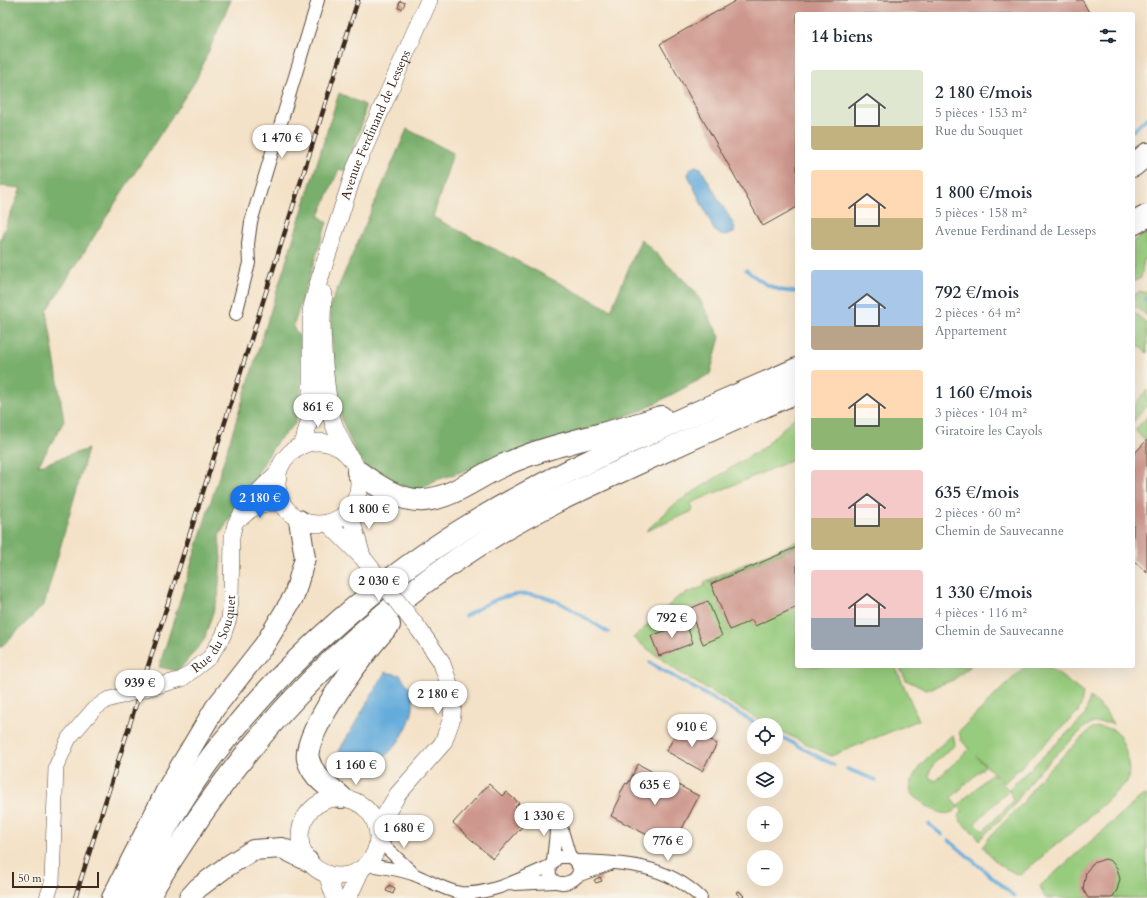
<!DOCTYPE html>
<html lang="fr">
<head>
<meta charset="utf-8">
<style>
	:root { --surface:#fff; --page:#f2f2f3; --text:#1f2937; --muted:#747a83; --accent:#1a73e8 }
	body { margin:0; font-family:Cardo,serif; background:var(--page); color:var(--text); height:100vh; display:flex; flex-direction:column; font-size:15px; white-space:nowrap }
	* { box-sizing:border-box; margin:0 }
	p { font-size:13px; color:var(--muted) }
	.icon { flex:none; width:22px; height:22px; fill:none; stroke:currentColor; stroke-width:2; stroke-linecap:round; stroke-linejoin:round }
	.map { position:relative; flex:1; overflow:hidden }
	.drawer { position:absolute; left:795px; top:12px; width:340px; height:656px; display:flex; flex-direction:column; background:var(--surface); border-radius:4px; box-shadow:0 4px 16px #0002 }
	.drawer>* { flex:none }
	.buttons { position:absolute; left:747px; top:718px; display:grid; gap:8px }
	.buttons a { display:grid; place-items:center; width:36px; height:36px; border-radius:50%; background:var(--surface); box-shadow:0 4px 16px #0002; font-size:20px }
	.scale { position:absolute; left:12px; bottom:10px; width:87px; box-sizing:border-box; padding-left:4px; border:2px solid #3b2a1e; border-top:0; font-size:11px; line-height:14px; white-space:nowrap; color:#3b2a1e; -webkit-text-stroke:3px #f7f3e8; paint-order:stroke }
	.price { position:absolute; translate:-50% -34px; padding:0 9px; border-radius:14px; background:#fff; color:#222; font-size:13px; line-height:26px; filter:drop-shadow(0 1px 2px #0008) }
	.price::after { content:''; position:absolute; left:50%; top:24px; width:12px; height:9px; margin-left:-6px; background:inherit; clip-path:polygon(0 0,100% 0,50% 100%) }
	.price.on { background:var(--accent); color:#fff }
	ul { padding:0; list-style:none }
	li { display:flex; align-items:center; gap:12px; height:100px; padding:0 16px }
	li span { display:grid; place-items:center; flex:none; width:112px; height:80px; border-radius:4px; color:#555 }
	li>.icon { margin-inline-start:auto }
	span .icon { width:48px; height:48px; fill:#fffc; stroke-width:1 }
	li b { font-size:17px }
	h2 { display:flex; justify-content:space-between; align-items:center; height:48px; padding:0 16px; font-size:17px }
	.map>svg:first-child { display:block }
	.green { fill:#97cb7d; stroke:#697a4e }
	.forest { fill:#79af6c; stroke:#5a6c45 }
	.water { fill:#65acdb; stroke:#506b7c }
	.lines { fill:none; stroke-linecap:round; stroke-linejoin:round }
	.stream { stroke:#65acdb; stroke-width:3.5 }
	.building { fill:#ce978d }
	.minor-casing { stroke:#574638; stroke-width:14 }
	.tertiary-casing { stroke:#574638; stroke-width:16 }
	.secondary-casing { stroke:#574638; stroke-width:18 }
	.trunk-casing { stroke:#574638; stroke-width:22 }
	.motorway-casing { stroke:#574638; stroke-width:24 }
	.minor { stroke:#fff; stroke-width:12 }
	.tertiary { stroke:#fff; stroke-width:15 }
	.secondary { stroke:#fff; stroke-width:17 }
	.trunk { stroke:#fff; stroke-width:20 }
	.motorway { stroke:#fff; stroke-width:22 }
	.rail-casing { stroke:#3b2a1e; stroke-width:4.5 }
	.rail { stroke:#f7f3e8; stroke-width:3; stroke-dasharray:9; stroke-linecap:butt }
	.secondary-bridge-casing { stroke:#574638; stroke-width:18; stroke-linecap:butt }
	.secondary-bridge { stroke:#fff; stroke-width:17 }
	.labels { text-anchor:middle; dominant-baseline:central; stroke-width:3; stroke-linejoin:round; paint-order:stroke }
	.street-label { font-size:13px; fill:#3b2a1e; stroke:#f7f3e8 }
</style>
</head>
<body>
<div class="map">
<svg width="1147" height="898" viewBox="0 0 1147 898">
	<rect width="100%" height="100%" fill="#f7f3e8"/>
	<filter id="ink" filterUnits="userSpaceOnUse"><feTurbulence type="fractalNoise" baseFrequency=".025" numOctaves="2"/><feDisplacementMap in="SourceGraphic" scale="8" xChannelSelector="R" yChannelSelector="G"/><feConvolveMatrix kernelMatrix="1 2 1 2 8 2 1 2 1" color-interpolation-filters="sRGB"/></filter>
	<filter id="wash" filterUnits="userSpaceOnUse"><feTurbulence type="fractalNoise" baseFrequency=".012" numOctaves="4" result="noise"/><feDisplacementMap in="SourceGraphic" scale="16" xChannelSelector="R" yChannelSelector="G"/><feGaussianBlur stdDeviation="0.9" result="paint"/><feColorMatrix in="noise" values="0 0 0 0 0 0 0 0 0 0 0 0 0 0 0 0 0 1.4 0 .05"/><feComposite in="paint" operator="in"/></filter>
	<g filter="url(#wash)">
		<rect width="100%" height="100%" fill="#f4e2c8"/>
		<!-- green -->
		<g class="green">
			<polygon points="1147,233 1147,258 1144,260 1141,278 1133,282 1133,241"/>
			<polygon points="1139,292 1147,292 1147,316 1137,307 1133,307 1133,295"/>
			<polygon points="1133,312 1147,323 1147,353 1133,341"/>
			<polygon points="1147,390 1147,406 1133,422 1133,406"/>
			<polygon points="797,415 797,458 691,503 693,511 646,531 676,503 764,447"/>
			<polygon points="1147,417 1147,437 1144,440 1135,430"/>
			<polygon points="797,541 797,545 709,583 797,546 797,666 895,666 919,720 831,756 776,729 776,725 768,725 680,673 633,638 678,597 705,586 704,582"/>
			<polygon points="899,666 971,666 953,680 926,690 906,680"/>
			<path d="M 1025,666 L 1048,666 L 1083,693 L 1081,705 L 1078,712 L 1004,783 L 976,756 L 985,766 L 951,798 L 957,806 L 992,773 L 1009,790 L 975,823 L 983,831 L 1013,801 L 1009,789 L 1085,716 L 1090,697 L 1106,712 L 1113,724 C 1102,722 1095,721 1085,727 L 1034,776 L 1012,808 L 979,840 L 976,835 L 961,822 L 959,815 L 963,811 L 958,807 C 946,824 923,804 911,793 C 907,770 938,749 953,734 L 955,745 C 947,752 928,765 929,777 L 935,781 L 969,749 L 961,740 L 959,731 Z"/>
			<path d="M 1099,727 C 1104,728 1111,728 1115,731 C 1125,739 1132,771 1127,782 L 1087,819 L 1020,875 C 1003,869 993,861 983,846 L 992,834 L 1022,804 L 1038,780 L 1092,728 Z"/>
			<polygon points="1147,795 1147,898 1045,898 1040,886 1142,796"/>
		</g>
		<!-- forest -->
		<g class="forest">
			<polygon points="0,0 231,0 196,80 124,189 47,311 64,421 38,466 88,449 44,605 0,648 0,240 21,188 0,186"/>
			<polygon points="339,93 365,105 363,121 345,171 339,169 319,216 327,222 293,327 304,343 303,379 295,424 276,443 219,536 221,558 218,597 204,640 178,671 159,667"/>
			<polygon points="407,129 453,153 433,217 611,310 641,239 695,291 720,337 710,374 643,410 434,481 418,491 372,476 355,452 342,420 334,375 330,306"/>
		</g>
		<!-- water -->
		<g class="water">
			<polygon points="695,166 701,168 704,174 735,227 734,233 722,236 714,230 688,175 690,169"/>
			<path d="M 385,672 L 400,675 C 404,681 410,687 412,693 C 420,714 395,755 375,762 C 362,767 348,761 336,756 Z"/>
		</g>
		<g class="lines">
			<!-- stream -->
			<g class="stream">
				<polyline points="1133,131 1147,118"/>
				<path d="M 746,270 C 762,283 776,292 797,292"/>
				<polyline points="1145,299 1147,301"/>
				<path d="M 465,616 C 475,611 485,604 495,600 C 543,582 569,609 608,632"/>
				<polyline points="650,663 759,725"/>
				<polyline points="776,734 834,765"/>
				<polyline points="847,769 876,780"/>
				<polyline points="929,824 942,835"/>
				<polyline points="949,840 1014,896"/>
			</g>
		</g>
		<g id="blocks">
			<!-- building -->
			<g class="building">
				<polygon points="737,0 1082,0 1090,14 797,14 797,207 763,226 660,44"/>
				<polygon points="400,1 405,3 402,9 398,8"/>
				<polygon points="1147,440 1147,573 1133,560 1133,455"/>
				<polygon points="797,547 797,607 755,626 752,620 730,630 711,584"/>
				<polygon points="708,601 722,636 703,644 689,609"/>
				<polygon points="686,623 693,643 659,656 651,636"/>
				<polygon points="682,724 717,744 702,771 666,751"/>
				<polygon points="638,764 699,796 672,848 611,816 621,796 619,795 626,783 628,784"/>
				<polygon points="489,784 502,796 506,792 519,803 515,807 528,820 493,859 453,823"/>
				<polygon points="1105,859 1111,861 1117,868 1120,879 1117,890 1112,898 1088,898 1083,889 1086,872 1093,863"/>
				<polygon points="600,877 602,881 596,883 594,880"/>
				<polygon points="389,885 395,888 393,894 386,891"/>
				<polygon points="739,891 744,896 741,898 736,893"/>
			</g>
		</g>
	</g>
	<g filter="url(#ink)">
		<use href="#blocks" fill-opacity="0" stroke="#574638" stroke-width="1"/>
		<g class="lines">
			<defs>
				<g id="minor">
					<polyline points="236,314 249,263 248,244 251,222 318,0"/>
					<path d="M 558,817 L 570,857 C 600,879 544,898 550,866 L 558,857 L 570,857"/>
					<polyline points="379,841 412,872"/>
					<polyline points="553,861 557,822"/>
					<path d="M 575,861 C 621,862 666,864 701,898"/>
					<path d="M 367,865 C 383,867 400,869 415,875 C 430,881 444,890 460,893 C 489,896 524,877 550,866"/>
					<polyline points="577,876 610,864"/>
					<polyline points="515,884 554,882"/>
				</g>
				<g id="tertiary">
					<path d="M 243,517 C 257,504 263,503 282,504"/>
					<path id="s1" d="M 47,898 L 52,883 L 56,767 L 69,738 L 94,709 L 107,700 L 182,679 L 210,657 L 223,636 L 229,619 L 231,600 L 232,536 L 235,524 L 250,499 L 278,471"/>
				</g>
				<g id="secondary">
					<path d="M 324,294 C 319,323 325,397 334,425 C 338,435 344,446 349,456"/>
					<circle cx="318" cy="483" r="41"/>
					<path id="s2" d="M 303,445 L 309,422 L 311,391 L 311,311 L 318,284 L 355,169 L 429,0"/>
					<polyline points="349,511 362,556"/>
					<polyline points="328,523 363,558"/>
					<circle cx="339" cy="837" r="39"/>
					<polyline points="378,827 398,794 443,743 452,718 453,695 441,661 418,628"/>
					<polyline points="327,874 335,898"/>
					<polyline points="348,898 361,870"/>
				</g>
				<g id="trunk">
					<polyline points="112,898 168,787 215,708 265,644 294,596 305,558 299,520"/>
					<polyline points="189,898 198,888 226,867 253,850 282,848 308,861"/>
				</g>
				<g id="motorway">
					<polyline points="1133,166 1147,154"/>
					<polyline points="1133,224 1147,216"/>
					<path d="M 358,472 C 376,485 400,502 424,500 C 453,498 478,476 504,465 C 555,442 609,435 661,417"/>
					<path d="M 341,797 C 328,785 313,778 308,759 C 302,733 369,644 389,625"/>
					<path d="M 127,898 C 154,846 187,786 224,741 C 293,655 380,579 475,522 C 576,461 689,417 797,369"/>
					<path d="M 148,898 C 159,877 173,857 186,837 C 267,713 369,612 495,535 C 536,510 580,490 623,470 C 681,443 739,417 797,392"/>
				</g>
			</defs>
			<!-- minor casing -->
			<use href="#minor" class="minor-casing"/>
			<!-- tertiary casing -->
			<use href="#tertiary" class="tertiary-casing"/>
			<!-- secondary casing -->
			<use href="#secondary" class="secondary-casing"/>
			<!-- trunk casing -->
			<use href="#trunk" class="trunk-casing"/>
			<!-- motorway casing -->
			<use href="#motorway" class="motorway-casing"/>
			<!-- minor -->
			<use href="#minor" class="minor"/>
			<!-- tertiary -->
			<use href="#tertiary" class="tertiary"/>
			<!-- secondary -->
			<use href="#secondary" class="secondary"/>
			<!-- trunk -->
			<use href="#trunk" class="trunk"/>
			<!-- motorway -->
			<use href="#motorway" class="motorway"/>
			<defs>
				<polyline id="rail" points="75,898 358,0"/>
			</defs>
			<!-- rail casing -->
			<use href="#rail" class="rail-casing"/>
			<!-- rail -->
			<use href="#rail" class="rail"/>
			<defs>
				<polyline id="secondary-bridge" points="363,558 418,628"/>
			</defs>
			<!-- secondary-bridge casing -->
			<use href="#secondary-bridge" class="secondary-bridge-casing"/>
			<!-- secondary-bridge -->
			<use href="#secondary-bridge" class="secondary-bridge"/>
		</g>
	</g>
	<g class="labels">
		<!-- street labels -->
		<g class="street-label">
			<text stroke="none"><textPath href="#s2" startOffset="332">Avenue Ferdinand de Lesseps</textPath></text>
			<text stroke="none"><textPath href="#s1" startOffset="354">Rue du Souquet</textPath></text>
		</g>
	</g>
</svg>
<div class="buttons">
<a><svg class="icon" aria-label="locate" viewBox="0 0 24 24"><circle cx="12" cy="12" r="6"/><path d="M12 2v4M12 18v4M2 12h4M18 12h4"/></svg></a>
<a><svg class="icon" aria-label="layers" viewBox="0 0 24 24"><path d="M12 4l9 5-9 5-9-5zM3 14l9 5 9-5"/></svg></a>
<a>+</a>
<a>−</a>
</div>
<div class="scale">50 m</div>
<b class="price" style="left:282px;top:159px">1 470 €</b>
<b class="price" style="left:318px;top:428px">861 €</b>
<b class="price on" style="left:260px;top:519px">2 180 €</b>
<b class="price" style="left:369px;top:530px">1 800 €</b>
<b class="price" style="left:379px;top:602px">2 030 €</b>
<b class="price" style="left:672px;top:639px">792 €</b>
<b class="price" style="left:140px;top:704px">939 €</b>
<b class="price" style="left:438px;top:715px">2 180 €</b>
<b class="price" style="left:692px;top:748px">910 €</b>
<b class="price" style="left:356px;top:786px">1 160 €</b>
<b class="price" style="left:655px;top:806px">635 €</b>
<b class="price" style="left:544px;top:837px">1 330 €</b>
<b class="price" style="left:404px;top:849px">1 680 €</b>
<b class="price" style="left:668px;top:862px">776 €</b>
<section class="drawer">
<h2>14 biens<svg class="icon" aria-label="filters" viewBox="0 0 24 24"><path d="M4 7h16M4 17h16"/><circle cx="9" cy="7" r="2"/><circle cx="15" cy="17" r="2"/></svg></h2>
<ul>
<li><span style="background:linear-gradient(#dfe7d0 70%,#c2b280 0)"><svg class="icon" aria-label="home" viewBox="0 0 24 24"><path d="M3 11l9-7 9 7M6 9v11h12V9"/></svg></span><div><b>2 180 €/mois</b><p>5 pièces · 153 m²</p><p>Rue du Souquet</p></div></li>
<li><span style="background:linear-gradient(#ffd9b3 60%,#c2b280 0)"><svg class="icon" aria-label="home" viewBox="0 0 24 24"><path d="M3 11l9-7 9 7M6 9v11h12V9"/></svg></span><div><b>1 800 €/mois</b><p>5 pièces · 158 m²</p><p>Avenue Ferdinand de Lesseps</p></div></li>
<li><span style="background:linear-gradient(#a9c7e8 70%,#b9a48a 0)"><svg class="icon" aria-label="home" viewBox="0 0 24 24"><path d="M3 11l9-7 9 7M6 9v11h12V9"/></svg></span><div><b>792 €/mois</b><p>2 pièces · 64 m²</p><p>Appartement</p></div></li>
<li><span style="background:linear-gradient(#ffd9b3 60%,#8fb573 0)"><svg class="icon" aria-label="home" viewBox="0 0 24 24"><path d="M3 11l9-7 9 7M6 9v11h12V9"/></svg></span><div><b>1 160 €/mois</b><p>3 pièces · 104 m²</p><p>Giratoire les Cayols</p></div></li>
<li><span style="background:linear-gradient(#f6c9c9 60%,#c2b280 0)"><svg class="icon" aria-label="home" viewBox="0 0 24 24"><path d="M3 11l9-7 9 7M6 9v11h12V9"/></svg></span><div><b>635 €/mois</b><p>2 pièces · 60 m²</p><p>Chemin de Sauvecanne</p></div></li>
<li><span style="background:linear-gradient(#f6c9c9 60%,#9aa5b1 0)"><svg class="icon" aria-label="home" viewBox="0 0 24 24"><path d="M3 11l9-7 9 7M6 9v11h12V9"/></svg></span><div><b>1 330 €/mois</b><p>4 pièces · 116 m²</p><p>Chemin de Sauvecanne</p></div></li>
</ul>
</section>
</div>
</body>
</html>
